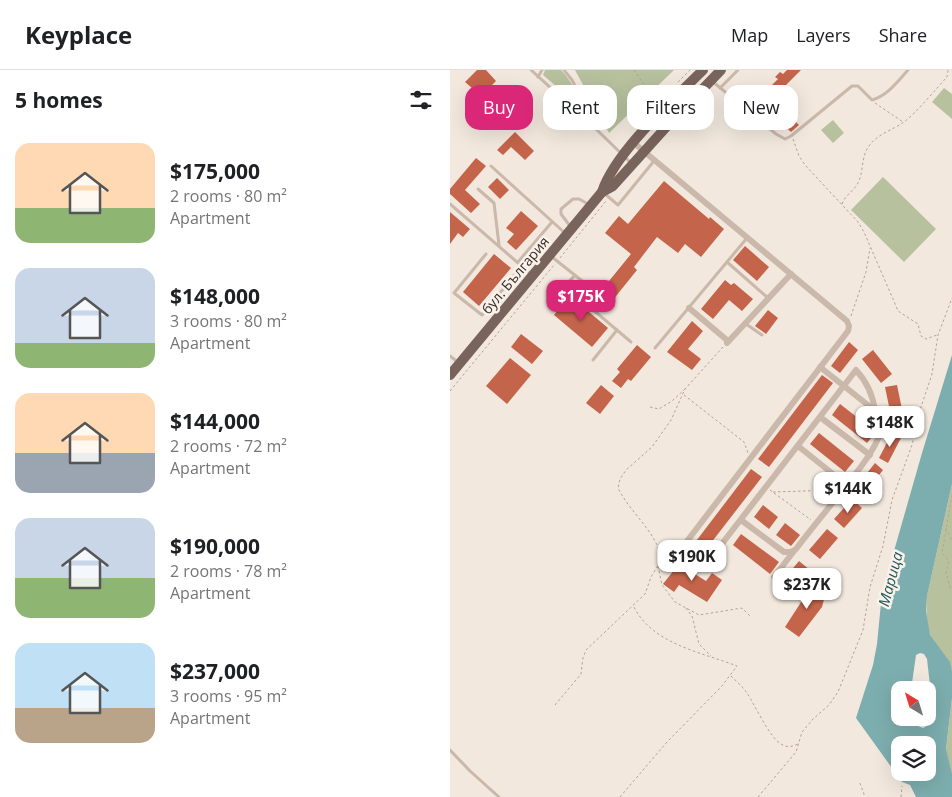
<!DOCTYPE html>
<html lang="en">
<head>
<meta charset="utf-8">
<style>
	:root { --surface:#fff; --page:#f6f6f6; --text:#202124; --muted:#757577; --line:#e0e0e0; --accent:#db2777 }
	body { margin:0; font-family:"Open Sans",sans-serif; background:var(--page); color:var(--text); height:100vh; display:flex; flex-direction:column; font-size:19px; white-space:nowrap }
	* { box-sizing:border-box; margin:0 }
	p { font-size:16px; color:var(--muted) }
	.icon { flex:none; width:28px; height:28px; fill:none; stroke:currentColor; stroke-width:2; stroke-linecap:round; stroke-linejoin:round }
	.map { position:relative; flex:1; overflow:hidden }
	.details { display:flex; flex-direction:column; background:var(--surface); width:450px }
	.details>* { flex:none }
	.top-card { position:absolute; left:15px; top:15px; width:411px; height:45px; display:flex; gap:10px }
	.needle { width:32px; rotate:322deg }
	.buttons { position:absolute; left:441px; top:611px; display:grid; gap:10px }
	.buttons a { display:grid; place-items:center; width:45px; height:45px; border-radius:10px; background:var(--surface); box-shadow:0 5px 20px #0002; font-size:25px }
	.price { position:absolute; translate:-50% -42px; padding:0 11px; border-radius:10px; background:#fff; color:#222; font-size:16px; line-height:32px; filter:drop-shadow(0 1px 2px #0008) }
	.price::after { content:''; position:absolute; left:50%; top:30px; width:15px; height:11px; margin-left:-8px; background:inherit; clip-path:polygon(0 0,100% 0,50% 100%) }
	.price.on { background:var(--accent); color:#fff }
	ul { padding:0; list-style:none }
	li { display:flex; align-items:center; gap:15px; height:125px; padding:0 15px }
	li span { display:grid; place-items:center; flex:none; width:140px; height:100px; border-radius:15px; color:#555 }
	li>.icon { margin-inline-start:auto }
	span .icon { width:60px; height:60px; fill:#fffc; stroke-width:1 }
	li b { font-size:21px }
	h2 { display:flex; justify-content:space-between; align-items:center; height:60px; padding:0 15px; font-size:21px }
	.tag { padding:0 18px; border-radius:15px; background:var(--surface); box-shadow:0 5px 20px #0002; font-size:18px; line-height:45px }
	.tag.on { background:var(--accent); color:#fff }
	header { display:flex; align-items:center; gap:30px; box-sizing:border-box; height:70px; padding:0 25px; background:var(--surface); border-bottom:1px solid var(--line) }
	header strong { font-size:24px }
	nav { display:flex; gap:28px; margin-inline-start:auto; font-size:18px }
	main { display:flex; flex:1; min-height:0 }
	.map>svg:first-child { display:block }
	.green { fill:#b7c19e }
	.water { fill:#7daeaf; fill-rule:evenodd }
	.building { fill:#c4644b }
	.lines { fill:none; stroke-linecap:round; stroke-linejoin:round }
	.path { stroke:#b6a294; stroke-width:1; stroke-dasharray:2.5 2.5; stroke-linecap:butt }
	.lane { stroke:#cab8aa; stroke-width:3 }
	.street { stroke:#cab8aa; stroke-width:6 }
	.primary { stroke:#79645b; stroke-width:10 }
	.labels { text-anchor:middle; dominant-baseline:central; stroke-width:5; stroke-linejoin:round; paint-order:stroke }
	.street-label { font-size:14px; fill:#382d29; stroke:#faf2ea }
	.water-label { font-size:15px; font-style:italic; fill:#1f5759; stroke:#faf2ea }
</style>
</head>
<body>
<header>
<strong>Keyplace</strong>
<nav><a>Map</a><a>Layers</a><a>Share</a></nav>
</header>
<main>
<section class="details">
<h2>5 homes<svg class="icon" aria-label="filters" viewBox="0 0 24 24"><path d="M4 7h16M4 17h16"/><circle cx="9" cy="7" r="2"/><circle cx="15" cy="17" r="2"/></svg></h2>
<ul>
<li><span style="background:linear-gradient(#ffd9b3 65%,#8fb573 0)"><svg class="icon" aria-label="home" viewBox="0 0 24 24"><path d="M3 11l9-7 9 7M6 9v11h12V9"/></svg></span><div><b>$175,000</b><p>2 rooms · 80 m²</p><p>Apartment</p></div></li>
<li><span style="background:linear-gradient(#c9d6e8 75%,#8fb573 0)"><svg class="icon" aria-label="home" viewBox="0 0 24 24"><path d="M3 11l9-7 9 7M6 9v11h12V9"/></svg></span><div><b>$148,000</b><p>3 rooms · 80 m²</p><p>Apartment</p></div></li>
<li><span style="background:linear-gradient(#ffd9b3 60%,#9aa5b1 0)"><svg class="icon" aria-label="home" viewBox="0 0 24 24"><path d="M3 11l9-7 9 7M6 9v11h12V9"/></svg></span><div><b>$144,000</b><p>2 rooms · 72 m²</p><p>Apartment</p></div></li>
<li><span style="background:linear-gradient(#c9d6e8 60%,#8fb573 0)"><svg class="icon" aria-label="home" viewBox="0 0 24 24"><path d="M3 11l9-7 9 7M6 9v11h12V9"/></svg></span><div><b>$190,000</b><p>2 rooms · 78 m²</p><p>Apartment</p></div></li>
<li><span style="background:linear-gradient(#bfe0f5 65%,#b9a48a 0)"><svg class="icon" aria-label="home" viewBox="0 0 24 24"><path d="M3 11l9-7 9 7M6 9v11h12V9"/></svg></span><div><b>$237,000</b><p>3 rooms · 95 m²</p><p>Apartment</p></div></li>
</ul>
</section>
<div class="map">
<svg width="502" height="727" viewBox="0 0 502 727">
	<rect width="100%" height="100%" fill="#f2e8de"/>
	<!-- green -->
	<g class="green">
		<path d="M 95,0 L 111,0 C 122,11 128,26 136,40 L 135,41 L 93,5 Z"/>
		<polygon points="125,0 224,0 159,63"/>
		<polygon points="494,18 502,24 502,49 482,32"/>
		<polygon points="383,50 394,63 383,73 371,60"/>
		<polygon points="433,107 486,159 454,192 401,140"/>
		<path d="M 502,414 L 502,601 C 498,583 486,579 480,565 C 476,552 476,538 477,526 Z"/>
		<polygon points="502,628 502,703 496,680"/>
	</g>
	<!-- water -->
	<path class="water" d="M 502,285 L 502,414 L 477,526 L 476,541 L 480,565 L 500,592 L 502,601 L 502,628 L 496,679 L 502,703 L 502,727 L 466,727 L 460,715 L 452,712 L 406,648 L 423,595 L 427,574 L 432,523 L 472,383 ZM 470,583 L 474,584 L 477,589 L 483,642 C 483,651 481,654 473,658 L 468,656 L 463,648 L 450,648 L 450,620 L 461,620 L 466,585 ZM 450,675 L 478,675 L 478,702 L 450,702 Z"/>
	<!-- building -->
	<g class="building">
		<polygon points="27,0 36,0 46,11 33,24 25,16 22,18 15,12"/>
		<polygon points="337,0 351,0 320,31 330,41 332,38 349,55 341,62 312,34 315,30 311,26 328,9 325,7 330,2 333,4"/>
		<polygon points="65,62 84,81 75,90 61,77 53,85 47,80"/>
		<polygon points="26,88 36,96 15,120 30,134 21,143 0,124 0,119"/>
		<polygon points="47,108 59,120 50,129 38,117"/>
		<polygon points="214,111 259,149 260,147 274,159 251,187 235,174 228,183 207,167 184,197 187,200 158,236 146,227 181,184 155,163 169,146 178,154"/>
		<polygon points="71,141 88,156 66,180 57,172 64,164 56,158"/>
		<polygon points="0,142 20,159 13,167 8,163 0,174"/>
		<polygon points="295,176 319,197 307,211 283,190"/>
		<polygon points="44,184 61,198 29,236 13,222"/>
		<polygon points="275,210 281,215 284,213 303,229 292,241 279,230 263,249 251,239"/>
		<polygon points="120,226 158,258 142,277 104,245"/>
		<polygon points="318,240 328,248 316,264 305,256"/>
		<polygon points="242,251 253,261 238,279 251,289 242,300 217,282"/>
		<polygon points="71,264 93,281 82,294 61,277"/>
		<polygon points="399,272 408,280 390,303 381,296"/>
		<polygon points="187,275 201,287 181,311 178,309 171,318 162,311 170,302 167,299"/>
		<polygon points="423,280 442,304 431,313 412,289"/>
		<polygon points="60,288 81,305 57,334 36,316"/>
		<polygon points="372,305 383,313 319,397 308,389"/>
		<polygon points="151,315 164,326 150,344 136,333"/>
		<polygon points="447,315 453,344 441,346 435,317"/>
		<polygon points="390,334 426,362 417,373 382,345"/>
		<polygon points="369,363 404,391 395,402 360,374"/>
		<polygon points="442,363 451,368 438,393 429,388"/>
		<polygon points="425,393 433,400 414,424 406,417"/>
		<polygon points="301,399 312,407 247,491 237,483"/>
		<polygon points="402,429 412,438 394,458 384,449"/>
		<polygon points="313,435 328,447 319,459 304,447"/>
		<polygon points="335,453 350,465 341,476 326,465"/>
		<polygon points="377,459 388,468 370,489 359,480"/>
		<polygon points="291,464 329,492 320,504 283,475"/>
		<polygon points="232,490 242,498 240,501 256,511 262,503 272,510 257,532 229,515 224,522 213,514"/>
		<polygon points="349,491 360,500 342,521 334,509"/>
		<polygon points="364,512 376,522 372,537 349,567 335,557"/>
	</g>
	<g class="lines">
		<!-- path -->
		<g class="path">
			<polyline points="184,0 207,34"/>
			<polyline points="228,12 240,0"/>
			<polyline points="425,33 453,52"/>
			<polyline points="343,69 349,86 355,95 408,152 414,162 446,236 448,241 468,254 471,266 476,269 487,265"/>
			<path d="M 392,134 C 395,125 404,121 408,113 C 414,101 411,86 419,76 C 427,64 443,60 454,52 C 467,42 485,20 497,7 L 498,0"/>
			<polyline points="110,188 156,131"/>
			<polyline points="401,246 416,202 420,178"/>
			<polyline points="0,321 104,195"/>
			<polyline points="234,325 294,372 298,383"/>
			<polyline points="200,337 209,339 222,331 235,319"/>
			<polyline points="320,420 361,450"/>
			<polyline points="323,422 385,420"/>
			<polyline points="502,425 492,483 499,491 496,503 500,517 502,518"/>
			<polyline points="496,458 502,471"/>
			<path d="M 212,489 C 205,460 181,444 168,418 L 170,409 L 176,400 L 202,377 L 221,350 L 235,319 L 273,277"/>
			<polyline points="208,496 212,515 225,532 249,545 292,538 300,546"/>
			<polyline points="236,538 242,546 249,574 261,586"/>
			<path d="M 281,606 C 286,611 293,617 297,623 C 305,635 321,671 333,675 C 338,678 343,676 348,674"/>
			<polyline points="105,635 131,604 133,588 136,580 195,524 201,507 217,481 228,473"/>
			<polyline points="410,713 415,727"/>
			<path d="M 170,727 L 217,672 L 272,616 L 287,596 C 251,582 201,574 183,535"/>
			<polyline points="308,727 346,682 352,662 363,649 379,635 388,622 413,560 420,517 433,476 442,430 462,375 470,340 482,304 488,265 502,228"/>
			<polyline points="451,727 452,716"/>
		</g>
		<!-- lane -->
		<g class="lane">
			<polyline points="81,0 148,61 181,93"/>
			<polyline points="114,0 122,10 147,58"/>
			<polyline points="88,7 92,0"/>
			<path d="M 262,11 L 326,64 L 335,69 L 341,66 L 402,16 L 408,16 L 422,30 C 438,25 447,12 458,0"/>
			<polyline points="270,18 288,0"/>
			<polyline points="41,96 116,164"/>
			<polyline points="28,119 44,133 49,175"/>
			<polyline points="155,124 168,135 204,91"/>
			<polyline points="0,134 82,205"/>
			<polyline points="120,156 111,144 111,139 123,129 129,129 138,134"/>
			<polyline points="36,184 4,223 32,245 72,196"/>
			<polyline points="102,187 141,218"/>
			<polyline points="68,192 102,152"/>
			<polyline points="277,192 318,228"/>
			<polyline points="125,205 115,216 181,272"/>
			<polyline points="296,254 312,265"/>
			<polyline points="205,278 297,168"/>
			<polyline points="0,286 9,293"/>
			<polyline points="143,290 167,260"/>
			<polyline points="0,680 20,701 49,727"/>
		</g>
		<!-- street -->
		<g class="street">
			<polyline points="184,73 397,251 399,256 398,261 231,479"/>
			<polyline points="239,238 278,271"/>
			<polyline points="277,273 341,204"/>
			<polyline points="370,297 448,359"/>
			<polyline points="370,347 420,385"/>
			<polyline points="348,376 383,404"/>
			<path d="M 291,450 L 334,482 L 341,482 L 346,479 C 361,459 377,440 392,421 C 410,398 428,378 435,349"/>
			<path d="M 261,488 L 406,300 C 417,312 423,325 425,341"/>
			<polyline points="334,516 324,507 344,481"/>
		</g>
		<!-- primary -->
		<g class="primary">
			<polyline points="152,122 163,116 218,55 271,0"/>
			<path d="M 0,305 L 152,122 C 165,82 223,30 253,0"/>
		</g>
	</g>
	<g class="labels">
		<!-- street labels -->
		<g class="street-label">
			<text transform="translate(65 205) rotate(-50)">бул. България</text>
		</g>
		<!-- water labels -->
		<g class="water-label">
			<text transform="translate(440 509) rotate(-75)">Марица</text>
		</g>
	</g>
</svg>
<div class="buttons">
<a><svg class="needle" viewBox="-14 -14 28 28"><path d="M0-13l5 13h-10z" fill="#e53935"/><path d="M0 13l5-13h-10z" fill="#757577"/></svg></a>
<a><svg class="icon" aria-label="layers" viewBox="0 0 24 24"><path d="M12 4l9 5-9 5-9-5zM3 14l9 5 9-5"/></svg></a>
</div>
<b class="price on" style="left:131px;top:252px">$175K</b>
<b class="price" style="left:440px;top:378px">$148K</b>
<b class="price" style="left:398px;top:444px">$144K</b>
<b class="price" style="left:242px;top:512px">$190K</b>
<b class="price" style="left:357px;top:540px">$237K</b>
<div class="top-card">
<a class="tag on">Buy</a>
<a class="tag">Rent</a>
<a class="tag">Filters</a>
<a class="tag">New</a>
</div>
</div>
</main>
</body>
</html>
